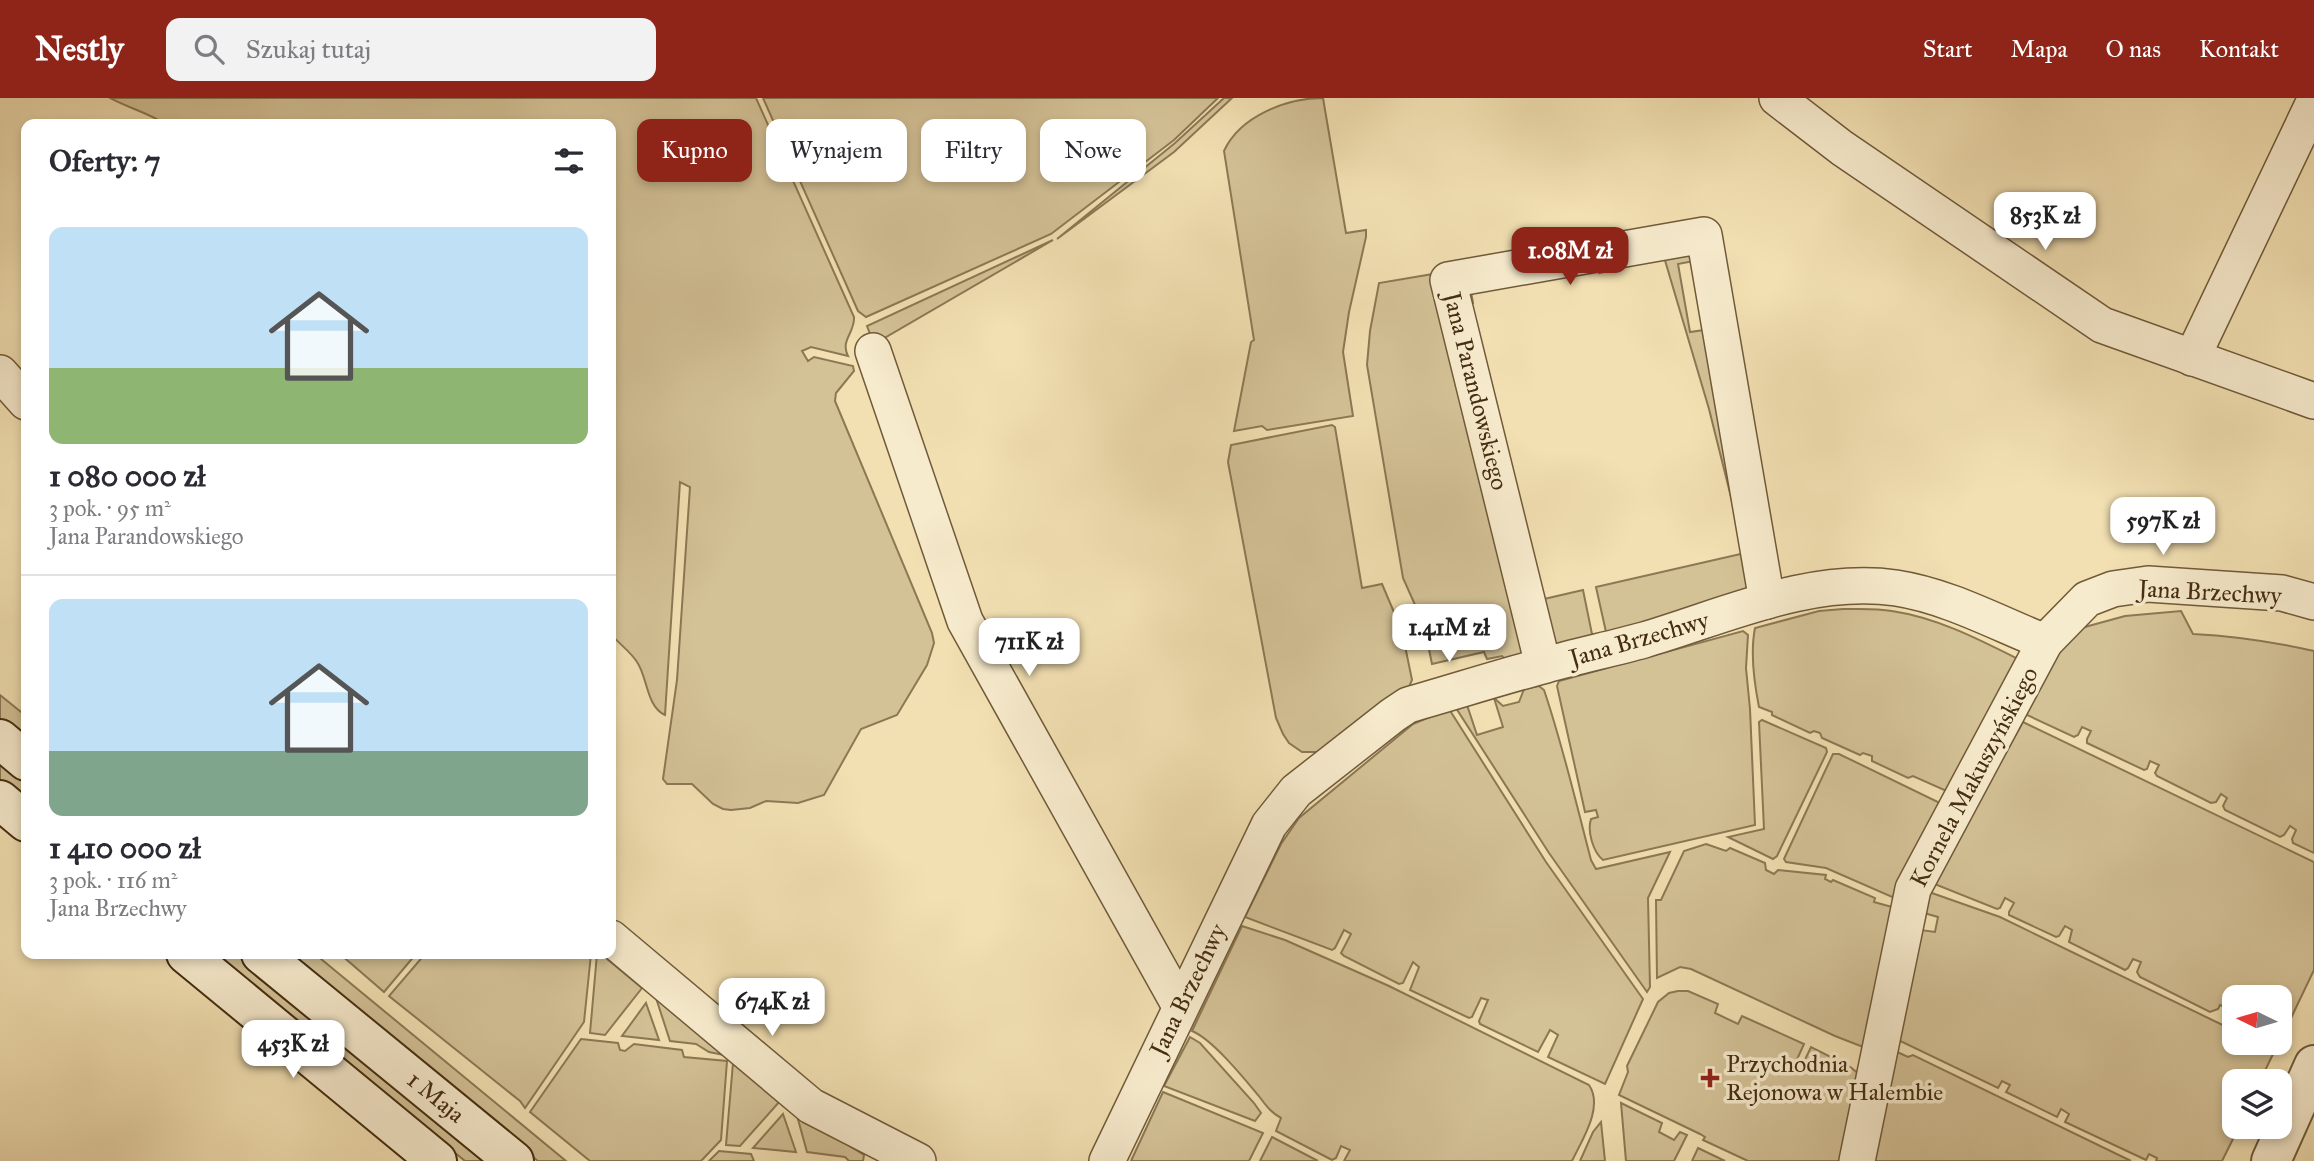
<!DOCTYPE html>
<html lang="pl">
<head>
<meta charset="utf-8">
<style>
	:root { --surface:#fff; --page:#f2f2f3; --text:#2b2b33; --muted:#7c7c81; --line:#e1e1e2; --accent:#8f2418 }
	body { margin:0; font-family:"IM FELL Great Primer",serif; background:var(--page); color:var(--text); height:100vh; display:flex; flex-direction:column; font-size:26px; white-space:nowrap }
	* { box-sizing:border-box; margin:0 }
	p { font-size:23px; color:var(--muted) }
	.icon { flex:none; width:38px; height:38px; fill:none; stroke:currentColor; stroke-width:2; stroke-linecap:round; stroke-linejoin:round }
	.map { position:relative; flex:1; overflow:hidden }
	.panel { position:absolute; left:21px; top:21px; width:595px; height:840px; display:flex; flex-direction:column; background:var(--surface); border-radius:14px; box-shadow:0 4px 10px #0003 }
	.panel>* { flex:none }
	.guide { position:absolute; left:637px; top:21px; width:665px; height:63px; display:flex; gap:14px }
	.needle { width:46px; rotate:275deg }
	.controls { position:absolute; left:2222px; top:887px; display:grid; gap:14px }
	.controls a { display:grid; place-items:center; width:70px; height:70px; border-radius:14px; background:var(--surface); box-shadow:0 4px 10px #0003; font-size:35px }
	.price { position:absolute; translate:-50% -60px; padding:0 16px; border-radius:14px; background:#fff; color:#222; font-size:23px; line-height:46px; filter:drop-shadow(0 2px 4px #0008) }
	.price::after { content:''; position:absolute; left:50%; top:42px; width:21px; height:16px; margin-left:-10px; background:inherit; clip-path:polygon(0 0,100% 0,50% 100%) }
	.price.on { background:var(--accent); color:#fff }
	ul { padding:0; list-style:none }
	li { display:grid; align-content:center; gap:14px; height:371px; padding:0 28px }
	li+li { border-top:2px solid var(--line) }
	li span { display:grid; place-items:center; height:217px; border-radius:14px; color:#555 }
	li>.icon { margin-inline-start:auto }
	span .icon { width:126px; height:126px; fill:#fffc; stroke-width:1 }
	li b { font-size:30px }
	h2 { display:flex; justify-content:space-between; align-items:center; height:84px; padding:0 28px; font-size:30px }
	.tag { padding:0 24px; border-radius:14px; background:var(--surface); box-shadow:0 4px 10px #0003; font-size:24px; line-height:63px }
	.tag.on { background:var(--accent); color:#fff }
	header { display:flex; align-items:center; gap:42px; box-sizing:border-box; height:98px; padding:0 35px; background:var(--accent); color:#fff }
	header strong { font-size:33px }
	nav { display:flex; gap:38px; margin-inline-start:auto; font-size:24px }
	.search { width:490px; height:63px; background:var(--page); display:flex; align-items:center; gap:18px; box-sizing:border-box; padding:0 24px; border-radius:14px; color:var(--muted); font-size:26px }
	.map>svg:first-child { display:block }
	.green { fill:#d4c297; stroke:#8c7854; stroke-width:2 }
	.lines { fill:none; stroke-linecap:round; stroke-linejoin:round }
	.minor-casing { stroke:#705a39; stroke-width:38 }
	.tertiary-casing { stroke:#705a39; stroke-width:42 }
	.secondary-casing { stroke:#442d11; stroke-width:42 }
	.minor { stroke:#f7ebcd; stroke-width:35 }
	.tertiary { stroke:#f7ebcd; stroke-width:38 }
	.secondary { stroke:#f7ebcd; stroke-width:38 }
	.poi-dot { fill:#8f2418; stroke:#f7ebcd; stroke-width:2.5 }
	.labels { text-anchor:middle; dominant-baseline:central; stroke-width:7; stroke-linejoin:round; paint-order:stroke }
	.street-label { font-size:24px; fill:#442d11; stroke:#f7ebcd }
	.poi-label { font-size:24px; fill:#442d11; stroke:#f7ebcd; text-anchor:start }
</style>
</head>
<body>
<header>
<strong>Nestly</strong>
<div class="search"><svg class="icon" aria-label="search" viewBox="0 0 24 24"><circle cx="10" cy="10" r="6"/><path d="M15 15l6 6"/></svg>Szukaj tutaj</div>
<nav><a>Start</a><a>Mapa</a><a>O nas</a><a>Kontakt</a></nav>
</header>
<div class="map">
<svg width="2314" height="1063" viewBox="0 0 2314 1063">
	<rect width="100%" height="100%" fill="#f2e0b2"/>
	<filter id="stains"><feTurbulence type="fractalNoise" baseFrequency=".00286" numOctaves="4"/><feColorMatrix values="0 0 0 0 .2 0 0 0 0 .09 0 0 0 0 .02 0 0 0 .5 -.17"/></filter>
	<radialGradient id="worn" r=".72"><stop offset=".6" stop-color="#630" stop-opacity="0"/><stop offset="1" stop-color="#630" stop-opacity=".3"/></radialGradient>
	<!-- green -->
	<g class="green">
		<path d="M 110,0 L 756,0 L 854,219 C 855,235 840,242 848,258 L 811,249 L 802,253 L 808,263 L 814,259 L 853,268 L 854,273 L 836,295 L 835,303 L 932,535 L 934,545 L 927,567 L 897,617 L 861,631 L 824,697 L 798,705 L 766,703 L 750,710 L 731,712 L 723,711 L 713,706 L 692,686 L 667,686 L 663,681 L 677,582 L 690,389 L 680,384 L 665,617 C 646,608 648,580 637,564 C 631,554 619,546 611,536 L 611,26 L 165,26 C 147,14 128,10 110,0 Z"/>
		<polygon points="763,0 1218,0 1174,42 1051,136 866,219 858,213"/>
		<polygon points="1224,0 1232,0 1174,54 1057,141 1175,45"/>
		<path d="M 1323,0 L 1346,135 L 1366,132 L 1366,139 L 1349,214 L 1343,254 L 1353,318 L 1267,332 L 1262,328 L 1234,333 L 1251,244 L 1254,242 L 1224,53 C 1240,18 1287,0 1323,0 Z"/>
		<polygon points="1053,142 874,246 867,228"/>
		<polygon points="1683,148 1697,154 1699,162 1678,166 1690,234 1711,231 1747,435 1751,477 1744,496 1685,518 1610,540 1606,534 1596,489 1745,455 1709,311 1664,159 1600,175 1608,162"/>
		<polygon points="1439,175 1525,547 1521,557 1512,568 1502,558 1487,561 1484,554 1432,566 1424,527 1403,480 1367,267 1370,233 1379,185"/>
		<polygon points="1470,188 1473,205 1469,206 1544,501 1583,492 1592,536 1590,545 1556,551 1465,193"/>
		<polygon points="1332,327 1335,329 1362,490 1382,486 1402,533 1412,582 1406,596 1320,654 1302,654 1289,645 1283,636 1276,620 1228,364 1231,347"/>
		<path d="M 1843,511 C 1859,511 1876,510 1892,513 C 1939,520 1982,543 2024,564 L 1951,695 L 1913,678 L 1908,680 L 1872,663 L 1872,658 L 1863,655 L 1860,657 L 1822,640 L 1820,635 L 1814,633 L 1810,635 L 1772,617 L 1772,614 L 1759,609 C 1754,584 1750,555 1755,530 L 1819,513 Z"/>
		<path d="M 2181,513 L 2193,536 C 2234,538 2274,544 2314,553 L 2314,755 L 2293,745 L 2292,741 L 2296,732 L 2290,728 L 2284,737 L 2280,739 L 2225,712 L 2223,708 L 2227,700 L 2221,696 L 2216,704 L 2211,705 L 2157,678 L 2155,675 L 2159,667 L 2150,663 L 2147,671 L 2144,672 L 2087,645 L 2087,641 L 2091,633 L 2082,629 L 2078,637 L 2074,639 L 2025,616 L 2068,538 L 2074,532 L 2125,518 Z"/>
		<path d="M 1743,533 L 1748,537 L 1746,570 L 1750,611 L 1755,727 L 1603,762 C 1593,754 1587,733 1591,721 L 1598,719 L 1596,712 L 1585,714 L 1557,588 L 1559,583 Z"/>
		<path d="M 1539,588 L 1544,592 C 1563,648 1576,705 1591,762 L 1596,771 L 1670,754 L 1648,800 L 1650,889 L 1647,894 L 1549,755 L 1456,610 L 1467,607 L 1477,637 L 1503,629 L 1494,600 L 1503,608 L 1519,604 L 1524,591 Z"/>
		<polygon points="0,597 26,618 26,644 0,622"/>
		<polygon points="1449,611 1546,764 1643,901 1605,986 1548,959 1558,937 1550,932 1538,954 1480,926 1479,923 1488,902 1481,900 1472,919 1469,920 1410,892 1419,869 1413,864 1403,885 1399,886 1344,858 1341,855 1351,836 1344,832 1335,850 1332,852 1245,819 1281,746 1299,720 1413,626"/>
		<polygon points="1762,622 1826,650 1827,654 1777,758 1773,761 1728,739 1764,731 1759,624"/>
		<polygon points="2023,624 2314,764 2314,872 2280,943 2280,900 2235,900 2235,925 2225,920 2227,910 2220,907 2218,911 2210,914 2140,879 2137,874 2141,864 2133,861 2128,870 2125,872 2069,844 2072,832 2065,828 2059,838 2056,839 2009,817 2009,814 2014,805 2005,800 2000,810 1997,811 1932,785"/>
		<polygon points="1833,656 1839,656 1942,706 1899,802 1826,770 1786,764 1784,761"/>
		<polygon points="0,662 26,684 26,703 0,682"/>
		<polygon points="1706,746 1726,753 1730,750 1765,765 1766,772 1774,776 1778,772 1826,777 1825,781 1831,784 1833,782 1875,800 1874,804 1899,811 1863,949 1835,938 1691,871 1680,869 1657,880 1656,802 1661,802 1684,753"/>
		<polygon points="1929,794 2000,819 2235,933 2235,945 2259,945 2275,952 2260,983 2235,984 2235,1029 2239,1029 2222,1063 2156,1063 2157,1060 2149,1056 2146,1062 2065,1024 2069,1016 2061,1011 2057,1019 2006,994 2010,987 2002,983 1998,990 1898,942 1921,832 1935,834 1938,819 1924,815"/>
		<path d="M 1242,828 L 1285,842 L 1389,888 L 1589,987 C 1604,1009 1582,1042 1572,1063 L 1344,1063 L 1350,1052 L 1341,1048 L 1336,1060 L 1332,1062 L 1276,1033 L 1281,1020 C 1270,1014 1265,1006 1258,997 C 1243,979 1212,941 1192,933 Z"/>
		<polygon points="213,856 236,856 490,1063 465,1063"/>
		<polygon points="285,856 315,856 566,1063 538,1063"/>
		<polygon points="340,856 416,856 384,894"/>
		<polygon points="425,856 591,856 584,924 525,1010 520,1003 389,898"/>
		<polygon points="597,856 601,856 642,890 605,937 590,935"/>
		<polygon points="1678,893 1688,893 1718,906 1715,915 1738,926 1742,918 1804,946 1794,968 1801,970 1811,949 1849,968 1859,976 1846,1063 1748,1063 1703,1042 1705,1039 1700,1036 1619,997 1628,974 1627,968 1658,904 1669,895"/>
		<polygon points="656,900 724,957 709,954 696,946 670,943"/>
		<polygon points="646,905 659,942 622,938"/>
		<polygon points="1190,939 1200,945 1254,1005 1261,1015 1255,1023 1164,988"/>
		<polygon points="581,941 618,945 620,952 625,953 634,946 682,952 684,959 727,963 721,1042 701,1063 590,1063 530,1014"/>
		<polygon points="1895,953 1908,959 1913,957 2131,1063 1871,1063"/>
		<polygon points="733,965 780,1003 740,1048 726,1047"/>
		<polygon points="1163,994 1263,1035 1249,1063 1131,1063"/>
		<polygon points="1621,1005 1662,1025 1659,1034 1674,1042 1680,1034 1687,1037 1674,1063 1626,1063"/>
		<polygon points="796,1014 864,1057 863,1063 849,1063 845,1059 807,1054"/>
		<polygon points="783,1016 796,1054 753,1050"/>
		<polygon points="1601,1024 1605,1063 1580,1063 1593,1034"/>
		<polygon points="1272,1039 1318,1063 1260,1063"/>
		<polygon points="1698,1050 1725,1063 1692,1063"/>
		<polygon points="719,1053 751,1056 754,1063 709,1063"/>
	</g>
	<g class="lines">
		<defs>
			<g id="minor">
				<polyline points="1777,0 1842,50 2102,227 2314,303"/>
				<polyline points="873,253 965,523 1180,908"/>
				<polyline points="2192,260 2314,4"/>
				<polyline points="0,275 26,304"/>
				<polyline points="1543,567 1448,182 1704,137 1767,503"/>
				<polyline points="611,840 811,1008 918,1063"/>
				<path d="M 1107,1063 L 1269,727 L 1296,693 L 1393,617 L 1408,607 C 1454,594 1500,579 1546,567 C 1578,558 1611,551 1644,542 C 1725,518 1809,478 1896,490 C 1948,498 1997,525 2045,544"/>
				<polyline points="1857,1063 1913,791 2045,544 2087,501 2113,491 2148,486 2282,495 2314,504"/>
			</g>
			<polyline id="tertiary" points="2271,1063 2314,967"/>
			<g id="secondary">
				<polyline points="0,641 26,663"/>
				<polyline points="0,702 26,724"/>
				<polyline points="186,856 437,1063"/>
				<polyline points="261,856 514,1063"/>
			</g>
		</defs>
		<!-- minor casing -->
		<use href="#minor" class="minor-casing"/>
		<!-- tertiary casing -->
		<use href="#tertiary" class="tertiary-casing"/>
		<!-- secondary casing -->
		<use href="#secondary" class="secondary-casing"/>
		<!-- minor -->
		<use href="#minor" class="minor"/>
		<!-- tertiary -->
		<use href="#tertiary" class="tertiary"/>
		<!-- secondary -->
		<use href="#secondary" class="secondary"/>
	</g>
	<!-- markers -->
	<path class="poi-dot" d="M1706.5 969.5h7v7h7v7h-7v7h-7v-7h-7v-7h7z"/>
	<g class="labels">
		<!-- street labels -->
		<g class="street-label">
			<text transform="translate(1476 293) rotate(76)">Jana Parandowskiego</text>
			<text transform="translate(2210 494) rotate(3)">Jana Brzechwy</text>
			<text transform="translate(1639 541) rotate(-16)">Jana Brzechwy</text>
			<text transform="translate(1974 679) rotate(-62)">Kornela Makuszyńskiego</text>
			<text transform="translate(1188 892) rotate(-64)">Jana Brzechwy</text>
			<text transform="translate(436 999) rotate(39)">1 Maja</text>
		</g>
		<!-- poi labels -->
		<g class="poi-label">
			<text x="1726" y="966">Przychodnia<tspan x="1726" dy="28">Rejonowa w Halembie</tspan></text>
		</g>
	</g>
	<rect width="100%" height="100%" filter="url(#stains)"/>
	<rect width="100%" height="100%" fill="url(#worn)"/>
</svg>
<div class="controls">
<a><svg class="needle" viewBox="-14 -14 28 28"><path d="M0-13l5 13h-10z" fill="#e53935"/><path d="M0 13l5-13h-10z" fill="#7c7c81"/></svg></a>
<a><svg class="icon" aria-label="layers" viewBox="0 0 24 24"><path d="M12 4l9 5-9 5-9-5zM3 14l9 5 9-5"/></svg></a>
</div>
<b class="price" style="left:2045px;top:154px">853K zł</b>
<b class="price on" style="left:1570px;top:189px">1.08M zł</b>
<b class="price" style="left:2163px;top:459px">597K zł</b>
<b class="price" style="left:1449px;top:566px">1.41M zł</b>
<b class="price" style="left:1029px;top:580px">711K zł</b>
<b class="price" style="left:772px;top:940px">674K zł</b>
<b class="price" style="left:293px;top:982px">453K zł</b>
<div class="guide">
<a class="tag on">Kupno</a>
<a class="tag">Wynajem</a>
<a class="tag">Filtry</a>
<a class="tag">Nowe</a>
</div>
<section class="panel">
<h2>Oferty: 7<svg class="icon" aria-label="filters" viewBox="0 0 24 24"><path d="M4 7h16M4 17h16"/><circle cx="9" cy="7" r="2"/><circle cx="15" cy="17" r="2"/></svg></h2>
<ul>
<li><span style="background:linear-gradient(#bfe0f5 65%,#8fb573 0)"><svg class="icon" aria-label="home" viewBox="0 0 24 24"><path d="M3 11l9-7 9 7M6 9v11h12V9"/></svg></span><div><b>1 080 000 zł</b><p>3 pok. · 95 m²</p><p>Jana Parandowskiego</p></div></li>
<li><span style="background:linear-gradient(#bfe0f5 70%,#7fa58c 0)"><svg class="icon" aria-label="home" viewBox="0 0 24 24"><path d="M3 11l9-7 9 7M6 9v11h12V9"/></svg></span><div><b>1 410 000 zł</b><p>3 pok. · 116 m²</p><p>Jana Brzechwy</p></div></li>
</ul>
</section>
</div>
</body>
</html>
